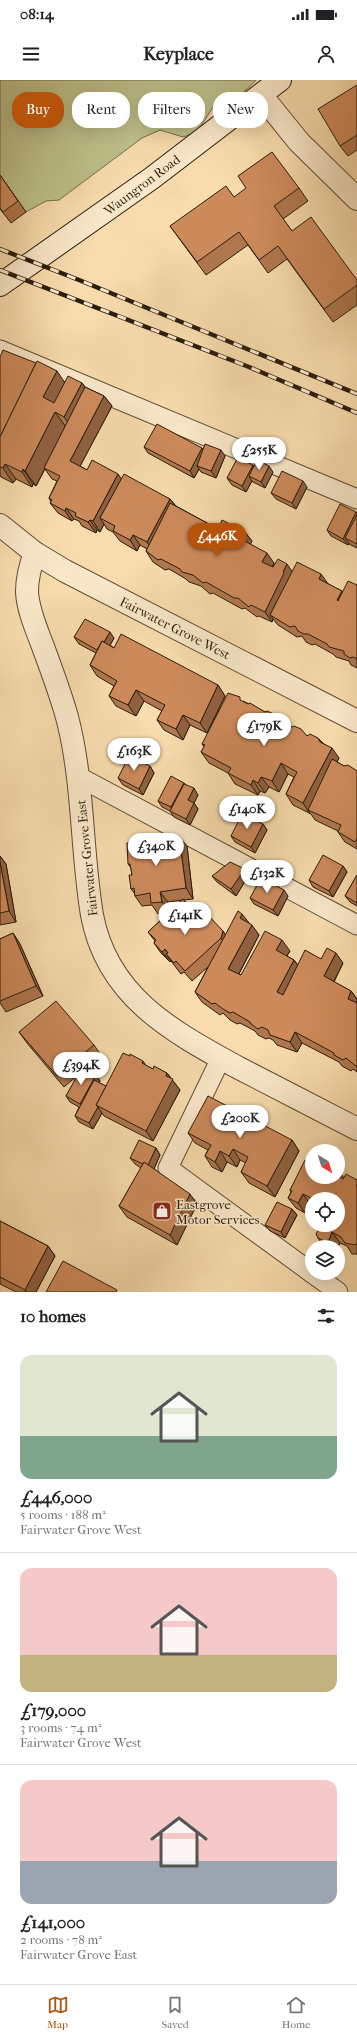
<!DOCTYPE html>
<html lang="en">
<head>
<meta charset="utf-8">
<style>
	:root { --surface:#fff; --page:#f2f2f2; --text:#202124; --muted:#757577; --line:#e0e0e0; --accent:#b45309 }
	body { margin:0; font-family:"IM FELL French Canon",serif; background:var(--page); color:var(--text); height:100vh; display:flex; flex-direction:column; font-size:15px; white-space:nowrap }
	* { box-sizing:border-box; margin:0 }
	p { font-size:13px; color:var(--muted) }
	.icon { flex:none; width:22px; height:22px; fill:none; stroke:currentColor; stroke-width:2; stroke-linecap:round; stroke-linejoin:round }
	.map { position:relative; height:1212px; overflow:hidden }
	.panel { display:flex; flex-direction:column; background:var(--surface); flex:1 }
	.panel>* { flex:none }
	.hud { position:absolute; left:12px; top:12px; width:333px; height:36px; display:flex; gap:8px }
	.needle { width:26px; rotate:142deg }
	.buttons { position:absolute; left:305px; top:1064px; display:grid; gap:8px }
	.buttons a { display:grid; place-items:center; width:40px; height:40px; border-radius:50%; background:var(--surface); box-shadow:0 4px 16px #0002; font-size:20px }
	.price { position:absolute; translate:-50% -34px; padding:0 9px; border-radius:14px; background:#fff; color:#222; font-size:13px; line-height:26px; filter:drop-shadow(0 1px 2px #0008) }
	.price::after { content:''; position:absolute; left:50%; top:24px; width:12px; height:9px; margin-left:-6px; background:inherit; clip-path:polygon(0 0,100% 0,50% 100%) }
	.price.active { background:var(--accent); color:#fff }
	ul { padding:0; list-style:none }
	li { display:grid; align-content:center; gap:8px; height:212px; padding:0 20px }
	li+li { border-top:1px solid var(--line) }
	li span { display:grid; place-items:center; height:124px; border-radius:12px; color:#555 }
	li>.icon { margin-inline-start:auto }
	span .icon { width:72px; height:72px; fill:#fffc; stroke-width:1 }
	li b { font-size:17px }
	h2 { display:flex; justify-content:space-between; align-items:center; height:48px; padding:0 20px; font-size:17px }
	.pill { padding:0 14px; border-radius:16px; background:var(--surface); box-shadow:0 4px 16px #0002; font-size:14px; line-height:36px }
	.pill.active { background:var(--accent); color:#fff }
	.status { display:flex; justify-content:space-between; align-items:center; height:28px; padding:0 20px; background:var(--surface); direction:ltr }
	.status svg { height:11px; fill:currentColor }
	header { display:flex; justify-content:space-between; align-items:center; height:52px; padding:0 20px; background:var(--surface); font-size:18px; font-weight:700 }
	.dock { display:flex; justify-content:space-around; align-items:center; height:56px; border-top:1px solid var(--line); background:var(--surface); font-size:11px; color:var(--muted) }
	.dock a { display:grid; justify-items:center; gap:2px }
	.dock .active { color:var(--accent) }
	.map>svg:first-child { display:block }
	.green { fill:#bdc08a; stroke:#746e4b }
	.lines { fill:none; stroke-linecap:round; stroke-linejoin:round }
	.lane-casing { stroke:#5e4c34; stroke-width:21 }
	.street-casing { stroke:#5e4c34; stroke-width:24 }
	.secondary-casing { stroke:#2a1c0c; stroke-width:24 }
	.lane { stroke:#fae8ca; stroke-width:19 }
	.street { stroke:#fae8ca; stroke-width:22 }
	.secondary { stroke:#fae8ca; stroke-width:22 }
	.rail-casing { stroke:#2a1c0c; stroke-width:4.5 }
	.rail { stroke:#fae8ca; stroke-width:3; stroke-dasharray:9; stroke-linecap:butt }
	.wall { fill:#b0774e; stroke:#2a1c0c; fill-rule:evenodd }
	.shaded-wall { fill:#906140; stroke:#2a1c0c }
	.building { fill:#cd8a5b; stroke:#2a1c0c }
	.labels { text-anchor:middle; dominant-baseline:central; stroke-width:3; stroke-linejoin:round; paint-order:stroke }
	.street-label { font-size:13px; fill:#2a1c0c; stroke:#fae8ca }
	.poi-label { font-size:13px; fill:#2a1c0c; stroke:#fae8ca; text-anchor:start }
</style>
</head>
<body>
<div class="status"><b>08:14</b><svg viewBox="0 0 49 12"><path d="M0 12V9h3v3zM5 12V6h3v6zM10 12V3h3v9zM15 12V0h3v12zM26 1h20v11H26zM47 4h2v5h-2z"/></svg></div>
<header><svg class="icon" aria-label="menu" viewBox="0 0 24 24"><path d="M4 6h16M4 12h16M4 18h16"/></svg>Keyplace<svg class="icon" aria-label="person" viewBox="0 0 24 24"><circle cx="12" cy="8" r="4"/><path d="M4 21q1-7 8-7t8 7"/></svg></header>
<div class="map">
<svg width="357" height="1212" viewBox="0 0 357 1212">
	<rect width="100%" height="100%" fill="#f8dcad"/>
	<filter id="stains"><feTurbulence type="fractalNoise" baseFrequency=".005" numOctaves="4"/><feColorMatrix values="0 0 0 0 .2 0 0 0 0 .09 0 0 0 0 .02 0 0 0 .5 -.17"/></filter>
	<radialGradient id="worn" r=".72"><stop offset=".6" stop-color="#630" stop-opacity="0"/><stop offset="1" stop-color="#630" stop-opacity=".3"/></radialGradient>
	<!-- green -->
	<path class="green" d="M 0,0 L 256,0 C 246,12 231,22 215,24 L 197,52 L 183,57 L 160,50 L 142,58 L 59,120 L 46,121 L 26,132 L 0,95 Z"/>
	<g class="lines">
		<defs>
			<g id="lane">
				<polyline points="0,270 357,419"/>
				<polyline points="79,697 357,845"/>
				<polyline points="221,978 168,1088 312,1193"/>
				<polyline points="312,1193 338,1212"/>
			</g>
			<g id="street">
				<polyline points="261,15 299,62 357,119"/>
				<polyline points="0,445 35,473 65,491 357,641"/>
				<path d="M 35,473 C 30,486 27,498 27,512 C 28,530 36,548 42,564 C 51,588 60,612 67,637 C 84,702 81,769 92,835 C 107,916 171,951 237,987 C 277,1008 317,1028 357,1049"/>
			</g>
			<polyline id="secondary" points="0,205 152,98 280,0"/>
		</defs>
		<!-- lane casing -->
		<use href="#lane" class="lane-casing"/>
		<!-- street casing -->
		<use href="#street" class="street-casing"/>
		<!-- secondary casing -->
		<use href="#secondary" class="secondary-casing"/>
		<!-- lane -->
		<use href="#lane" class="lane"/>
		<!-- street -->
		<use href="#street" class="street"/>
		<!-- secondary -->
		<use href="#secondary" class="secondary"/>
		<defs>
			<g id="rail">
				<polyline points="0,169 79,200 357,314"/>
				<polyline points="0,190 249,287 357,333"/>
			</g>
		</defs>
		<!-- rail casing -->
		<use href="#rail" class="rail-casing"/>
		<!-- rail -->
		<use href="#rail" class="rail"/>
	</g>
	<!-- wall -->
	<g class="wall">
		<polygon points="357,5 357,70 348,76 340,66"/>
		<polygon points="0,95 26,132 11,143 0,129"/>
		<polygon points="299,108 308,121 283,139 292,151 357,200 357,225 333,242 287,179 268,193 248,165 206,195 170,146 234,117"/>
		<polygon points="0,277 65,302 82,303 85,307 104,316 112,326 80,386 87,390 121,399 170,419 176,426 218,449 244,451 252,461 250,464 274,483 273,487 292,492 328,504 342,511 343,512 357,505 357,588 351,585 349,581 336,577 333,574 315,564 312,565 306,562 302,556 297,557 278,545 273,539 272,542 259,536 257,537 245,528 242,529 213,513 210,514 201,506 189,502 186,499 169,489 165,490 153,482 146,471 147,469 140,465 137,471 120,461 113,452 107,449 104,444 100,452 97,450 96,453 82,446 79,441 74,439 72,441 58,433 50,423 51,422 49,418 57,401 52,399 45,389 36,406 33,404 32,407 16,399 13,403 1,397 0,396"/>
		<polygon points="144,367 203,369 225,376 216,398 201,392 199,389 194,398 148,373"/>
		<polygon points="254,386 273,392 265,408 253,402 252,401 246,412 232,405 227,398"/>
		<polygon points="307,407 296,429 276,419 271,413"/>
		<polygon points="357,433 357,468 349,464 349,463 348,465 331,456 327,450"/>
		<polygon points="74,557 114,558 110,565 114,568 218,605 225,616 207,653 190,645 183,660 164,650 157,640 162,631 144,621 136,636 116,626 109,616 114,606 97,596 90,585 96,573 79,564"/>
		<polygon points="243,621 265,632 274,634 277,639 307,656 318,658 322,662 339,678 337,682 344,686 357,691 357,769 345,762 338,752 338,751 315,740 311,734 293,725 286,714 294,697 288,694 279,712 269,707 265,713 260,711 258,715 235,704 228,693 209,683 201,672 204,667 202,664"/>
		<polygon points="150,686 154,693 143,715 123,705 118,698"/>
		<polygon points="184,703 198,715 194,723 198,729 190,745 174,737 170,731 162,727 158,721"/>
		<polygon points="263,744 267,750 255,773 235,762 231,756"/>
		<path d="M 187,766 L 193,819 L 184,820 L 195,834 L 192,837 L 198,843 L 223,851 L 225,855 L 249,843 L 259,855 L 239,894 L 241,895 L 290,871 L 287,876 L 294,880 L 298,885 L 321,879 L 343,883 L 334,902 L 351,911 L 357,919 L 357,992 L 353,989 L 351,991 L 342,986 L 339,982 L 302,963 L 297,972 L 277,965 L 273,960 L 269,958 L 266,959 L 258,955 L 255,951 L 240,943 L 237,944 L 230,940 L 223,933 L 220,935 L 202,922 L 195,912 L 208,887 L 192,901 L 184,892 L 181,894 L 171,881 L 170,882 L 161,873 L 154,863 L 155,861 L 148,852 L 169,833 L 158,834 L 152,825 L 142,826 L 135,816 L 135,814 L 131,809 L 132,795 L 131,788 L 128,784 ZM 183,820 L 169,832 L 168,822 Z"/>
		<polygon points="0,776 6,784 16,842 0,845"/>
		<polygon points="343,786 347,792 333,817 313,807 309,800"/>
		<polygon points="249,795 236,816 217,802 212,796"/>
		<polygon points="357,795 357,826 350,822 345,816"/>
		<polygon points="288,816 278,836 254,824 250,818"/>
		<polygon points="13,853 20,864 43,916 6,932 0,923 0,859"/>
		<polygon points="19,952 94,965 101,975 85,989 96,995 100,1001 99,1003 106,1006 147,986 153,989 167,993 180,1010 153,1061 104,1036 102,1033 93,1049 79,1042 75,1036 79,1027 70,1022 66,1016 78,995 64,1007 27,963"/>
		<polygon points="188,1053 292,1060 299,1071 275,1117 249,1103 241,1092 246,1083 240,1080 237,1087 227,1082 222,1092 212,1087 205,1076 208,1070 195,1063"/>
		<polygon points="156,1068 160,1075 154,1089 197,1124 177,1165 127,1137 119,1126 141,1088 135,1084 130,1078"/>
		<polygon points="307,1081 341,1091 340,1093 344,1098 357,1100 357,1174 352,1174 347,1166 340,1163 338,1167 324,1167 318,1158 324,1148 338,1145 338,1119 312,1119 312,1125 310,1124 305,1133 296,1128 288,1118 291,1112 290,1110"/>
		<polygon points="292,1129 297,1135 285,1158 270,1151 265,1145"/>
		<polygon points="0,1141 48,1166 55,1176 36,1212 16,1212 0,1204"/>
	</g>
	<!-- shaded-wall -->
	<g class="shaded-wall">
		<polygon points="57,291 67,306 54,332 43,317"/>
		<polygon points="82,303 93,318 75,352 64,337"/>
		<polygon points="104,316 112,326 77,392 70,381"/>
		<polygon points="55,332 66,347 36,406 25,391"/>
		<polygon points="202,368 207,374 197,386 199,389 194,398 190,391"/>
		<polygon points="221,370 225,376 216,398 211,391"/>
		<polygon points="5,384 16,399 13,403 3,388"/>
		<polygon points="253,385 258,391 249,396 252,401 246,412 242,406"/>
		<polygon points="269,386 273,392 265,408 261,402"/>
		<polygon points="23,389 33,404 32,407 22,392"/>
		<polygon points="118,394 125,404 100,438 104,444 100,452 93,441"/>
		<polygon points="303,401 307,407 296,429 292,423"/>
		<polygon points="170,419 178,429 155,473 147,462"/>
		<polygon points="66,428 74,439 72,441 65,431"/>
		<polygon points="356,432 357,433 357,446 345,458 349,463 348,465 343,459"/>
		<polygon points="90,440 97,450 96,453 88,442"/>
		<polygon points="244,451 252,461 248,470 241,459"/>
		<polygon points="133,455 140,465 137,471 130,460"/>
		<polygon points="267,473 274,483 270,492 262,482"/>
		<polygon points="287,484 294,494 270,535 273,539 272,542 265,532"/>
		<polygon points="321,494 329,505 319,499"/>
		<polygon points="342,511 349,521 344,530 337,520"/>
		<polygon points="110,552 114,558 104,577 99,571"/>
		<polygon points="218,605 225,616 207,653 200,643"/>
		<polygon points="136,610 144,621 136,636 128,625"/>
		<polygon points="183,635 190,645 183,660 176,649"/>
		<polygon points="332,668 339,678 312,731 308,730 310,734 303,723"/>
		<polygon points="281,683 288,694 279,712 272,701"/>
		<polygon points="150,686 154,693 143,715 139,709"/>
		<polygon points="261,697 269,707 265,713 258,703"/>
		<polygon points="253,700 260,711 258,715 251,705"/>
		<polygon points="184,703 188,709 175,733 171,727"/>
		<polygon points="194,708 198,715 194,723 198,729 190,745 186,739 188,720"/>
		<polygon points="263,744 267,750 255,773 251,767"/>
		<polygon points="179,756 187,766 193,819 186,808"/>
		<polygon points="0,776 6,784 16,842 9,831 0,782"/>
		<polygon points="343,786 347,792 333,817 329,811"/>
		<polygon points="245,789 249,795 236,816 231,809"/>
		<polygon points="284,810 288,816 278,836 273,830"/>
		<polygon points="160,812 168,822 169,832 162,822"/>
		<polygon points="242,834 250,844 240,838"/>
		<polygon points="252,845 259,855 236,899 228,889"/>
		<polygon points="223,851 230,862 228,869 221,858"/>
		<polygon points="13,853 20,864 43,916 36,906"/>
		<polygon points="282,860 290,871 283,881 276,870"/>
		<polygon points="165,869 172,880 166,874 171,881 170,882 162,872"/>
		<polygon points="336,873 343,883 331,907 324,896"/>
		<polygon points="294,880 301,890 285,922 277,912"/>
		<polygon points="351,911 357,919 357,924 348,919"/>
		<polygon points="295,952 302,963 297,972 290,962"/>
		<polygon points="143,981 150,991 142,983"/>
		<polygon points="167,993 180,1010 153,1061 146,1051"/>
		<polygon points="96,995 100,1001 84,1030 80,1024"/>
		<polygon points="98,1027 102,1033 93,1049 89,1043"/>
		<polygon points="292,1060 299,1071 275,1117 267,1106"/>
		<polygon points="156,1068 160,1075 152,1093 147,1087"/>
		<polygon points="233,1069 240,1080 237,1087 229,1076"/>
		<polygon points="220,1071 227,1082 222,1092 215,1082"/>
		<polygon points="338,1087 341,1091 340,1093 344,1098 341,1104 338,1097"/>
		<polygon points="190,1114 197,1124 177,1165 170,1155"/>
		<polygon points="303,1114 310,1124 305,1133 298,1123"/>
		<polygon points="292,1129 297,1135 285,1158 281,1152"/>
		<polygon points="332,1152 340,1163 338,1167 334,1167 329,1160"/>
		<polygon points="48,1166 55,1176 36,1212 26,1212 25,1210"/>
	</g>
	<!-- building -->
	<g class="building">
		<polygon points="357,5 357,55 340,66 318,29"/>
		<polygon points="272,72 299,108 274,126 292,151 311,137 357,200 357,205 324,229 278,166 259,180 239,152 197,182 170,146 226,106 234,117 246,108 238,96"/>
		<polygon points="0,95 18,121 3,132 0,128"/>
		<polygon points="3,270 36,283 0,357 0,277"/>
		<polygon points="37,281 57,291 43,317 54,323 68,296 82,303 64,337 55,332 25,391 23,389 22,392 5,384 3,388 0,387 0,357"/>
		<polygon points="85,307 104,316 70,381 87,390 92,380 118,394 93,441 90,440 88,442 75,436 76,433 66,428 65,431 50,423 52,420 49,418 60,396 44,388"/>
		<polygon points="157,344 202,368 190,391 144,367"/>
		<polygon points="205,364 221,370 211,391 197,386"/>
		<polygon points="238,377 253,385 242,406 227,398"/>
		<polygon points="257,380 269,386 261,402 249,396"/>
		<polygon points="282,391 303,401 292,423 271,413"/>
		<polygon points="124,394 170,419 147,462 133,455 130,460 113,451 115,446 100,438"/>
		<polygon points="170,423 218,449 222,440 244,451 241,459 267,473 262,482 273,487 278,479 287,484 283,492 284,493 265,532 251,525 249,527 238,518 234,518 206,502 203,503 193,495 182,492 180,489 161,479 158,480 146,471"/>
		<polygon points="340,424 356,432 343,459 327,450"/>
		<polygon points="357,435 357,464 345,458"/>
		<polygon points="297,482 321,494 319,499 342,511 337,520 338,521 348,501 357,505 357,579 353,577 350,578 344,574 344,571 329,567 327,564 308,554 304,554 298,551 295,546 290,547 270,535"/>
		<polygon points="85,539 110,552 104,562 102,561 97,570 74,557"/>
		<polygon points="121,554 218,605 200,643 183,635 176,649 157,640 165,625 136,610 128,625 109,616 117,601 90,585 102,561 114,568"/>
		<polygon points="228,613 240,617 240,620 248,624 250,623 265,632 267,631 274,634 276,638 292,647 294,646 301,649 307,656 310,654 318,658 320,662 332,668 303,723 286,714 297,692 288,687 281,683 272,701 261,697 258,703 253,700 251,705 228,693 231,688 201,672 205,665 202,664"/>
		<polygon points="129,676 150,686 139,709 118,698"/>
		<polygon points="332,679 344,686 348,685 357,691 357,758 355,762 338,752 341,745 308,730"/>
		<polygon points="171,696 184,703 171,727 158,721"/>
		<polygon points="184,704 194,708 188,720 194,723 186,739 170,731"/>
		<polygon points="242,734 263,744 251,767 231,756"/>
		<polygon points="179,756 186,808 160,812 162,822 151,823 150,813 135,816 134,808 131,809 129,795 132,795 130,784 128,784 127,763"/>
		<polygon points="323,775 343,786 329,811 309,800"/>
		<polygon points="0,782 9,831 0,833"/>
		<polygon points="230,782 245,789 231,809 212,796"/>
		<polygon points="357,795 357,823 345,816"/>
		<polygon points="261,798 284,810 273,830 250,818"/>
		<polygon points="183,819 187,824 183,827 198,843 207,834 223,851 221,858 185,891 176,881 174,883 166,874 168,873 165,869 162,872 154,863 156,860 148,852"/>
		<polygon points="238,831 242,834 240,838 252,845 228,889 241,895 265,851 282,860 276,870 294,880 277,912 283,915 305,870 321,879 327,868 336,873 324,896 351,911 348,919 357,923 357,987 346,978 343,980 334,975 334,973 295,952 290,962 270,955 268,950 262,947 258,949 251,944 250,942 233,932 230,933 223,929 215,923 212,924 195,912"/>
		<polygon points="13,853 36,906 0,921 0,859"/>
		<polygon points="56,921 94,965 57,996 19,952"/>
		<polygon points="123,973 130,976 130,974 143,981 142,983 153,989 154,986 167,993 166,996 173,999 146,1051 96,1025"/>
		<polygon points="82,987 96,995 80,1024 66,1016"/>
		<polygon points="94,1000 106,1006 96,1025 98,1027 89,1043 75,1036"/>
		<polygon points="208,1016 292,1060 267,1106 241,1092 248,1077 233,1069 229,1076 220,1071 215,1082 205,1076 211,1065 188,1053"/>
		<polygon points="139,1060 156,1068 148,1085 144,1082 143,1084 130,1078"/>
		<polygon points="311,1073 312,1074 312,1097 338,1097 338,1096 343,1099 346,1094 357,1100 357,1104 356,1106 357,1107 357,1163 355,1165 345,1163 341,1157 332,1152 329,1160 324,1161 318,1158 316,1154 321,1146 324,1148 326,1145 338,1145 338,1119 313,1119 303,1114 298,1123 288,1118 292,1111 290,1110 305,1080 307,1081"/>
		<polygon points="144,1082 190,1114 170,1155 119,1126"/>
		<polygon points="277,1122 292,1129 281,1152 265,1145"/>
		<polygon points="0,1141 48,1166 25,1210 0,1197"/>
		<polygon points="63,1181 117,1210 116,1212 46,1212"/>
	</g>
	<!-- icons -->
	<defs>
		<symbol id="shop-square" viewBox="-11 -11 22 22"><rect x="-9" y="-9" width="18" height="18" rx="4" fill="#8f2418" stroke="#fae8ca"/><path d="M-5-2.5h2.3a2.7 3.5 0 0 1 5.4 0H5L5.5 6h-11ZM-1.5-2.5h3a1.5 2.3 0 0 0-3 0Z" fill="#fff"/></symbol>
	</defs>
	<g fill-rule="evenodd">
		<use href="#shop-square" x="151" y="1120" width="22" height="22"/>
	</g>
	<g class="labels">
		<!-- street labels -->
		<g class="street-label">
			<text transform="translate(142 105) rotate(-37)">Waungron Road</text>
			<text transform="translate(175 548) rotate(27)">Fairwater Grove West</text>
			<text transform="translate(87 778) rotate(-96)">Fairwater Grove East</text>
		</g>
		<!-- poi labels -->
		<g class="poi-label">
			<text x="176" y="1124">Eastgrove<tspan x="176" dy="15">Motor Services</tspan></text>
		</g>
	</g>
	<rect width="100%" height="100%" filter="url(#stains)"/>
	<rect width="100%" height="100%" fill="url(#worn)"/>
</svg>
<div class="buttons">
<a><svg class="needle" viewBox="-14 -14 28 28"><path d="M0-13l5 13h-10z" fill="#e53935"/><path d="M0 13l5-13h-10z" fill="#757577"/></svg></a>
<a><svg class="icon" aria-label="locate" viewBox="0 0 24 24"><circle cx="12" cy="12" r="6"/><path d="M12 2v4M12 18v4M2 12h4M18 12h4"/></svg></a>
<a><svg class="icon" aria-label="layers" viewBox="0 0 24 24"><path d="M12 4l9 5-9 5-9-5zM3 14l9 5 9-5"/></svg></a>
</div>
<b class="price" style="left:259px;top:391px">£255K</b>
<b class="price active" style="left:217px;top:477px">£446K</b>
<b class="price" style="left:264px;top:667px">£179K</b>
<b class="price" style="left:134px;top:692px">£163K</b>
<b class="price" style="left:247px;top:750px">£140K</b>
<b class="price" style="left:156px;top:787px">£340K</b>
<b class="price" style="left:267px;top:814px">£132K</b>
<b class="price" style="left:185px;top:856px">£141K</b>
<b class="price" style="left:81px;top:1006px">£394K</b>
<b class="price" style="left:240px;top:1059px">£200K</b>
<div class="hud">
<a class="pill active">Buy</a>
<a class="pill">Rent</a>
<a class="pill">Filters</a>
<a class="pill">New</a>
</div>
</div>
<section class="panel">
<h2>10 homes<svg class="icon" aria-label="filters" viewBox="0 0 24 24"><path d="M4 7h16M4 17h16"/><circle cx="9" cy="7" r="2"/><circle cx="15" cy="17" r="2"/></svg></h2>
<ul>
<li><span style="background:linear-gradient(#dfe7d0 65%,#7fa58c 0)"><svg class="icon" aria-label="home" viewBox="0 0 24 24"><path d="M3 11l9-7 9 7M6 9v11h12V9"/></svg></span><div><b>£446,000</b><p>5 rooms · 188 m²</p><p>Fairwater Grove West</p></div></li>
<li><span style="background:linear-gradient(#f6c9c9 70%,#c2b280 0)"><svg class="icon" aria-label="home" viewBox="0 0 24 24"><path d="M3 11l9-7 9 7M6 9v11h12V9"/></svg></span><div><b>£179,000</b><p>3 rooms · 74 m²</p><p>Fairwater Grove West</p></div></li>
<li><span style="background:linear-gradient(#f6c9c9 65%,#9aa5b1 0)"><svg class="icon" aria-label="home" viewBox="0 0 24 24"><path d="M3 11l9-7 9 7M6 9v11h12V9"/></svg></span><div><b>£141,000</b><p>2 rooms · 78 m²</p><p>Fairwater Grove East</p></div></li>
</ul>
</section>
<nav class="dock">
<a class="active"><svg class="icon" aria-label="map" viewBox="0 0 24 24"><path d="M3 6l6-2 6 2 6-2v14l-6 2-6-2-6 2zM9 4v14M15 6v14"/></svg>Map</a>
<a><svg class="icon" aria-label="saved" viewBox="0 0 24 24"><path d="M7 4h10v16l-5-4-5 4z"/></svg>Saved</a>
<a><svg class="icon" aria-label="home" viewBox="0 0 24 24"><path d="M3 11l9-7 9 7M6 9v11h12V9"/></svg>Home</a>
</nav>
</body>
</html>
